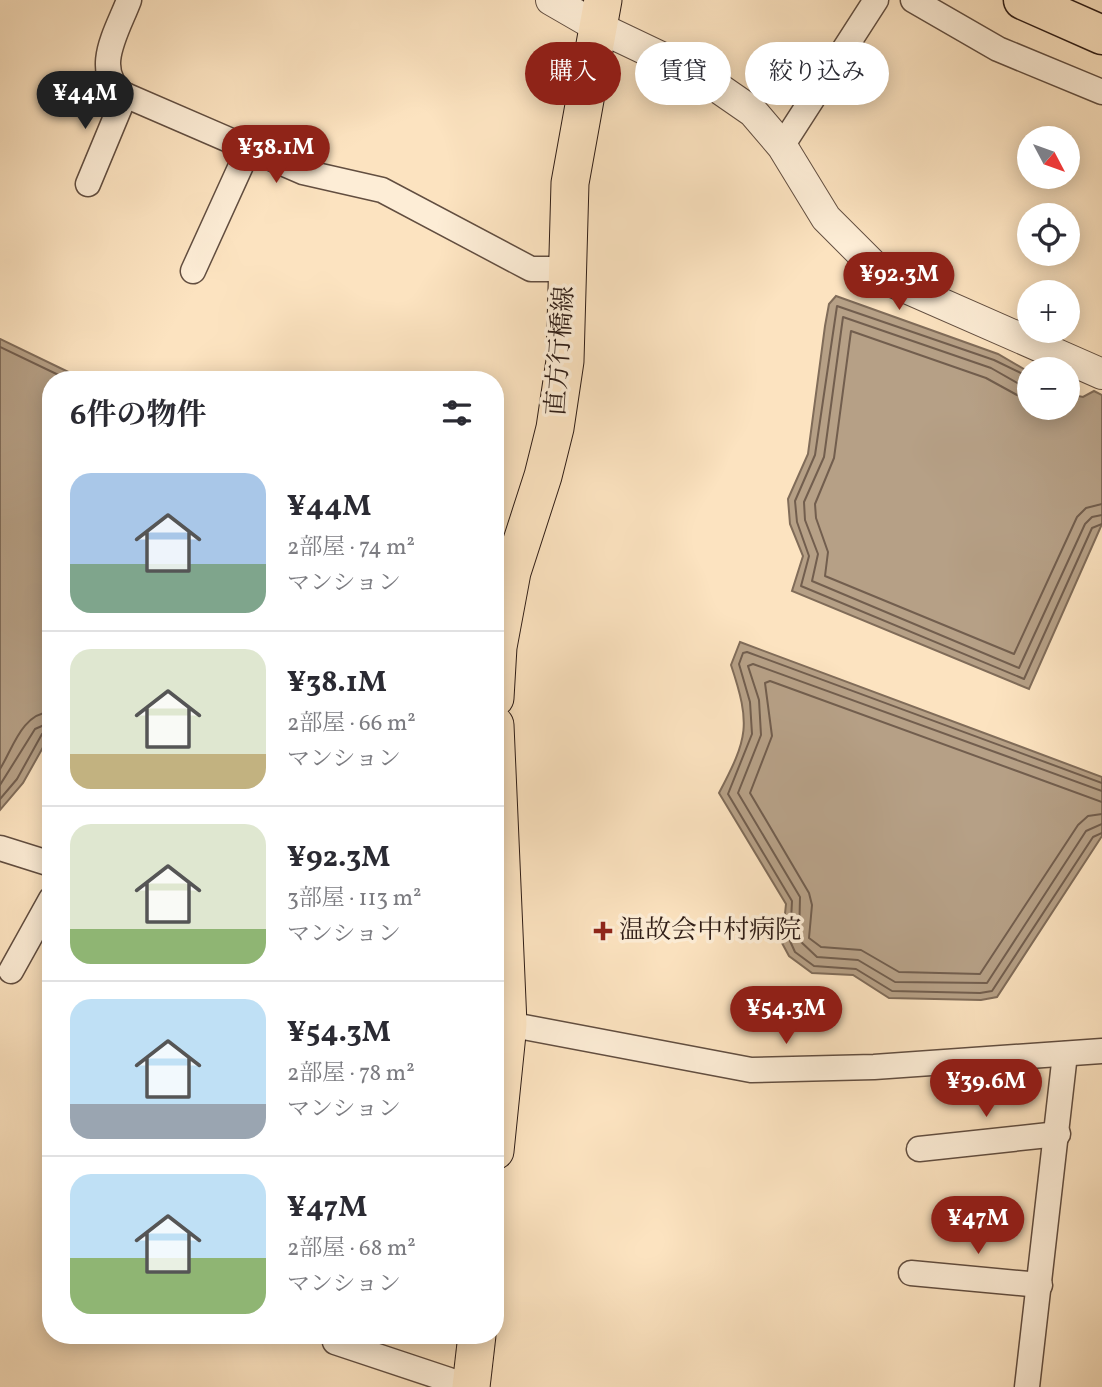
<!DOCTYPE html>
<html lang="ja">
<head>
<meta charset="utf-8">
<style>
	:root { --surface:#fff; --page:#f7f7f7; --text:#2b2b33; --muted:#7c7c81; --line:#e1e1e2; --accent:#8f2418 }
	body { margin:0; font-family:Vollkorn,"Noto Serif JP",serif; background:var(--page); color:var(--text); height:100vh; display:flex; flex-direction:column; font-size:26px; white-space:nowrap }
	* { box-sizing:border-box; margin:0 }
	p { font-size:23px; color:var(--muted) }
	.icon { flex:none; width:38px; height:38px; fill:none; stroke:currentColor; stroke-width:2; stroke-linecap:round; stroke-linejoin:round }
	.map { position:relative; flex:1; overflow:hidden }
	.details { position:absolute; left:42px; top:371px; width:462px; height:973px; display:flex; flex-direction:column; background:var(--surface); border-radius:28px; box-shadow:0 4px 18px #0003 }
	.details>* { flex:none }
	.hud { position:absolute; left:525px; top:42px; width:471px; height:63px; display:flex; gap:14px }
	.needle { width:46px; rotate:131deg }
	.tools { position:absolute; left:1017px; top:126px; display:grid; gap:14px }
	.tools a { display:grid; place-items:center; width:63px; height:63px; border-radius:50%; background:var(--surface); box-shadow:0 4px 18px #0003; font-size:35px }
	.price { position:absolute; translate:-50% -60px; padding:0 16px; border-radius:24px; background:var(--accent); color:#fff; font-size:23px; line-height:46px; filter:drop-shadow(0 2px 4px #0008) }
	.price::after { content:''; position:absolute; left:50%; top:42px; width:21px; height:16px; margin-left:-10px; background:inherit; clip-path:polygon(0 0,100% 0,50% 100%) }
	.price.selected { background:#222; color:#fff }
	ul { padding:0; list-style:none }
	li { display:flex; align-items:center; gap:21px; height:175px; padding:0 28px }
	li+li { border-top:2px solid var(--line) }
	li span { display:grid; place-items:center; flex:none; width:196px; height:140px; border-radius:21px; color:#555 }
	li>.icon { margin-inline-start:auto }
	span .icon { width:84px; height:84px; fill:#fffc; stroke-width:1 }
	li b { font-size:30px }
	h2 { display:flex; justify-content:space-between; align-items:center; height:84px; padding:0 28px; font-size:30px }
	.tag { padding:0 24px; border-radius:32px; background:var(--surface); box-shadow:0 4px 18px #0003; font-size:24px; line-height:63px }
	.tag.selected { background:var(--accent); color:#fff }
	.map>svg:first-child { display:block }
	.water { fill:#b6a086; stroke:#806c59; stroke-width:2 }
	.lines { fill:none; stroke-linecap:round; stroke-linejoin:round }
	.shore { stroke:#725e4e; stroke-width:2 }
	.minor-casing { stroke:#624e40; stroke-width:27 }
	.tertiary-casing { stroke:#624e40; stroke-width:32 }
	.primary-casing { stroke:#2f1d16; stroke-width:39 }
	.trunk-casing { stroke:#2f1d16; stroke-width:41 }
	.minor { stroke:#fdedd6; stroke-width:24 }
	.tertiary { stroke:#fdedd6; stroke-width:30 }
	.primary { stroke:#fce3c0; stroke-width:37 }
	.trunk { stroke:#fce3c0; stroke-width:38 }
	.poi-dot { fill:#8f2418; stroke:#fdedd6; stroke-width:2.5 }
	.labels { text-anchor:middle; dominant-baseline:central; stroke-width:7; stroke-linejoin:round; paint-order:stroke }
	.street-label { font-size:26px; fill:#2f1d16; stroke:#fdedd6 }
	.poi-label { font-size:26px; fill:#2f1d16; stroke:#fdedd6; text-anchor:start }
</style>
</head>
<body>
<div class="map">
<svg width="1102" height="1387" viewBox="0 0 1102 1387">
	<rect width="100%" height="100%" fill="#fce3c0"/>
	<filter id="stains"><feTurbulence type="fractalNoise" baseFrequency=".00286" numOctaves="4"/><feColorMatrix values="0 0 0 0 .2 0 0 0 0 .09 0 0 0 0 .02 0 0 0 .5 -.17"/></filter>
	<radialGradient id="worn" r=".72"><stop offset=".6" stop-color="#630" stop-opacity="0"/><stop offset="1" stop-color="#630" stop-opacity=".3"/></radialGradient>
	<!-- water -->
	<g class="water">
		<polygon points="836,296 998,354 1029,372 1029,408 1068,408 1068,394 1083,397 1094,391 1102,395 1102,524 1029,689 792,591 803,556 790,524 788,499 808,454 825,326 829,304"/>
		<polygon points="0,339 85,380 51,380 51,733 23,783 0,810"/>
		<path d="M 740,642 L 1102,777 L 1102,836 L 997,997 L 981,1000 L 889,998 L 853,975 L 812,973 L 789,956 L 782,943 L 786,904 L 719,793 C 748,738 751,725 731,665 Z"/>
	</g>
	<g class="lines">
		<!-- shore -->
		<g class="shore">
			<polyline points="0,347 69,380"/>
			<polyline points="1029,377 994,360 837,306 815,455 795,501 797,522 809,556 801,586 1024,679 1092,528 1102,524"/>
			<polyline points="1029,386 1019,384 991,368 843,317 824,457 804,502 805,520 818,554 812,581 1019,668 1085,524 1092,517 1102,515"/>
			<polyline points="1029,397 1017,395 986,378 851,331 834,458 815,504 816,518 828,552 825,576 1014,654 1077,517 1086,508 1102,504"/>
			<path d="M 0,769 C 13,748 22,713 51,712"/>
			<polyline points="1102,783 747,652 743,653 739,664 750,702 752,734 728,794 792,901 790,941 795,952 814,966 856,969 892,991 980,993 992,991 1093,837 1102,833"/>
			<polyline points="0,785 35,729 51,722"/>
			<polyline points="1102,791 753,664 748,666 759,700 761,735 738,793 800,897 799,940 817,957 858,960 895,982 987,983 1086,831 1102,824"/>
			<polyline points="0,799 17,779 42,734 51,731"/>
			<polyline points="1102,802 770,681 765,683 772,736 750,793 809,893 812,905 809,938 821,947 861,950 899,972 980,974 1078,825 1088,816 1102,814"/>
		</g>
		<defs>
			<g id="minor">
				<path d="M 129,0 C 118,30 90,72 125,95 L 303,172 L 382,190 L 531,269 L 567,269"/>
				<polyline points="913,0 998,49 1102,92"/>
				<polyline points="782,146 876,0"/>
				<polyline points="88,184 125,95"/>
				<polyline points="193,271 249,148"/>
				<polyline points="0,848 51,864"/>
				<polyline points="11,971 51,899"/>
				<polyline points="508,1024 751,1070 874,1067 1102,1051"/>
				<polyline points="919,1149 1058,1134"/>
				<polyline points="911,1273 1040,1285"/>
				<polyline points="335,1342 470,1387"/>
				<polyline points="1027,1387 1065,1054"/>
			</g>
			<polyline id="tertiary" points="551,0 596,26 701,76 753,112 782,146 826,218 888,280 1102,374"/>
			<g id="primary">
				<polyline points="495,698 498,647 512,572 543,476 555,428 565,361 570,183 603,0"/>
				<polyline points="495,725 508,1024 495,1151"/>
				<polyline points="471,1387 477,1335"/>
			</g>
			<polyline id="trunk" points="1023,0 1102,35"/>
		</defs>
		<!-- minor casing -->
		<use href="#minor" class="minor-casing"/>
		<!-- tertiary casing -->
		<use href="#tertiary" class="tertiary-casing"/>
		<!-- primary casing -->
		<use href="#primary" class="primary-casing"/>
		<!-- trunk casing -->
		<use href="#trunk" class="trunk-casing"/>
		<!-- minor -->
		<use href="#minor" class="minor"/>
		<!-- tertiary -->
		<use href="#tertiary" class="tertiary"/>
		<!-- primary -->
		<use href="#primary" class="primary"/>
		<!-- trunk -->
		<use href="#trunk" class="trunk"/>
	</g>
	<!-- markers -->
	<path class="poi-dot" d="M599.5 920.5h7v7h7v7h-7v7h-7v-7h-7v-7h7z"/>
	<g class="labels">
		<!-- street labels -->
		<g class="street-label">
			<text transform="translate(561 351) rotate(-86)">直方行橋線</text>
		</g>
		<!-- poi labels -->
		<g class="poi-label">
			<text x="619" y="931">温故会中村病院</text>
		</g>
	</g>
	<rect width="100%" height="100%" filter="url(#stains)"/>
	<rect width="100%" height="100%" fill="url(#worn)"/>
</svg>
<div class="tools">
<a><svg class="needle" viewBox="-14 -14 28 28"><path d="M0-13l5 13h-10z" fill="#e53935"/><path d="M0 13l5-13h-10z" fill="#7c7c81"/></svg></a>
<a><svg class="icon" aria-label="locate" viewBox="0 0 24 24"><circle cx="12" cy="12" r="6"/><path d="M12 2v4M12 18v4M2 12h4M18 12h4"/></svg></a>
<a>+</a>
<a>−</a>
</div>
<b class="price selected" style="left:85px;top:131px">¥44M</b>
<b class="price" style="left:276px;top:185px">¥38.1M</b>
<b class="price" style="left:899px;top:312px">¥92.3M</b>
<b class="price" style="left:786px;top:1046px">¥54.3M</b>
<b class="price" style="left:986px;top:1119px">¥39.6M</b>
<b class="price" style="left:978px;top:1256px">¥47M</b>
<div class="hud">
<a class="tag selected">購入</a>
<a class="tag">賃貸</a>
<a class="tag">絞り込み</a>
</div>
<section class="details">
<h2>6件の物件<svg class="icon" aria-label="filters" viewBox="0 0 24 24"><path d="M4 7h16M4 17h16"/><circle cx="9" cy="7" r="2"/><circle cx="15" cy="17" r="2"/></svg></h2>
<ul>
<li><span style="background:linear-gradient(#a9c7e8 65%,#7fa58c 0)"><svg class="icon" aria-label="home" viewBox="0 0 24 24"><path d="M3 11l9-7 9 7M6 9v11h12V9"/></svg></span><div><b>¥44M</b><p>2部屋 · 74 m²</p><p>マンション</p></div></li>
<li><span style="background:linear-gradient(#dfe7d0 75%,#c2b280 0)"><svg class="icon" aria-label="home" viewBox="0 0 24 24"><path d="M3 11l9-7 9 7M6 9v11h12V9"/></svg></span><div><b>¥38.1M</b><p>2部屋 · 66 m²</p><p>マンション</p></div></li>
<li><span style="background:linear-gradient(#dfe7d0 75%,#8fb573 0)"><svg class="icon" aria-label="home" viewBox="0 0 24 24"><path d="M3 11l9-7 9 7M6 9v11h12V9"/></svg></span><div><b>¥92.3M</b><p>3部屋 · 113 m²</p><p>マンション</p></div></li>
<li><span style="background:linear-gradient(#bfe0f5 75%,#9aa5b1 0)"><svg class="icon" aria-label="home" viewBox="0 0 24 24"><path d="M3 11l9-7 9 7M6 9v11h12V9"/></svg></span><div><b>¥54.3M</b><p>2部屋 · 78 m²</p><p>マンション</p></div></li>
<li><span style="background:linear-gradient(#bfe0f5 60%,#8fb573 0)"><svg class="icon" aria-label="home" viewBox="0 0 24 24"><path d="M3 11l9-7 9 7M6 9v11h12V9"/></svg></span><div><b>¥47M</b><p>2部屋 · 68 m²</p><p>マンション</p></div></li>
</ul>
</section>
</div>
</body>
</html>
